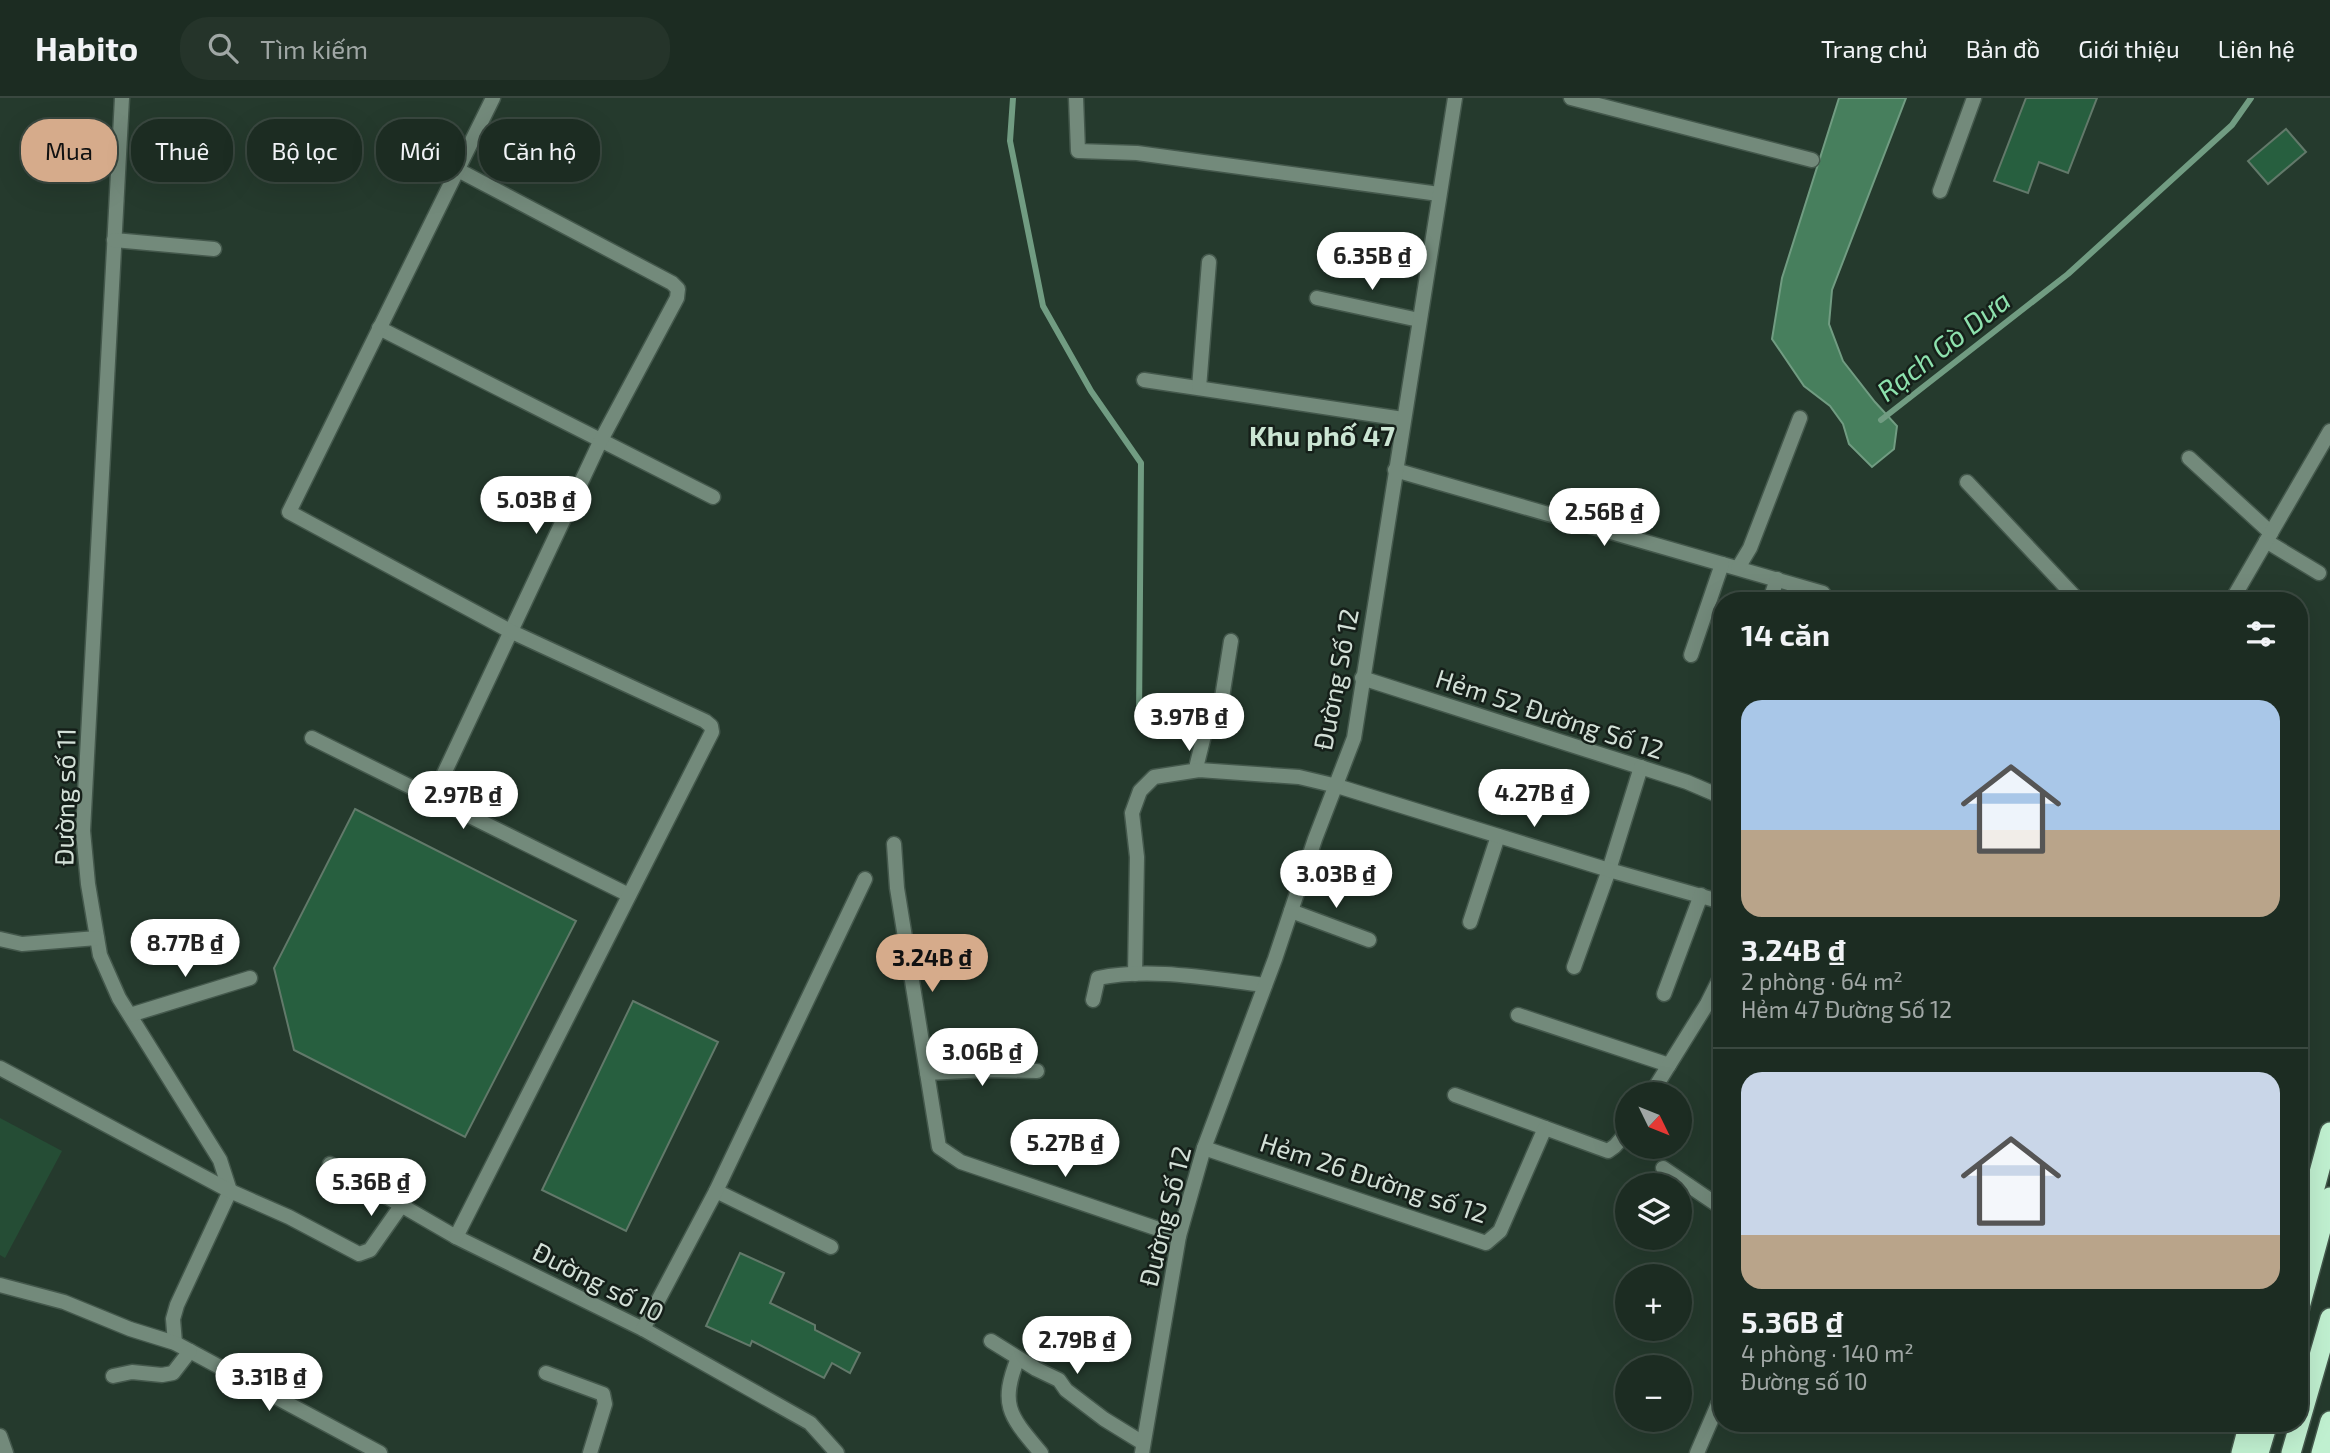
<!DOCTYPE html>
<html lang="vi">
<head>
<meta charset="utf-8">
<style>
	:root { --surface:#1c2c22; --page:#25342a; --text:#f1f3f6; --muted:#a0a7a5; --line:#3a4840; --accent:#d6ab8b }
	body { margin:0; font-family:"Exo 2",sans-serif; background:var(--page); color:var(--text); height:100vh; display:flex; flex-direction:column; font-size:26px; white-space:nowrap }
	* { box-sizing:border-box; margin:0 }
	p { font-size:23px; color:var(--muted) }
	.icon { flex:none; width:38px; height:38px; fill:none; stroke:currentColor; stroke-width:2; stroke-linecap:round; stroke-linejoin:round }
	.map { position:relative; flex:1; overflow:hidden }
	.drawer { position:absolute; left:1713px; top:494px; width:595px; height:840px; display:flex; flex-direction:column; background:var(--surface); border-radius:28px; box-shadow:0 7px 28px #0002,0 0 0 2px var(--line) }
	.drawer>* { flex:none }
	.top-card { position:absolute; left:21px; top:21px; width:665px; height:63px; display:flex; gap:14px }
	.needle { width:46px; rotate:133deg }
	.fabs { position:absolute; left:1615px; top:984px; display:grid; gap:14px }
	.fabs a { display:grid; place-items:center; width:77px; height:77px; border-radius:50%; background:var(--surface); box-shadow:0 7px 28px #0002,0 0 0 2px var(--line); font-size:35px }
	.price { position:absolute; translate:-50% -60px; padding:0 16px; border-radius:24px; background:#fff; color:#222; font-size:23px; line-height:46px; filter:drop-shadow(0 2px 4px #0008) }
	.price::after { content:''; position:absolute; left:50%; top:42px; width:21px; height:16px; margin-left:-10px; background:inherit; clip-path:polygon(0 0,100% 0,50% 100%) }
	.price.on { background:var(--accent); color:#111 }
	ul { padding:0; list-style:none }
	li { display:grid; align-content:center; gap:14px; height:371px; padding:0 28px }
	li+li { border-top:2px solid var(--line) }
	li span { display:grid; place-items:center; height:217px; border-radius:21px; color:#555 }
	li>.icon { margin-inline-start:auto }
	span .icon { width:126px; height:126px; fill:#fffc; stroke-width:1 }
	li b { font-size:30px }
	h2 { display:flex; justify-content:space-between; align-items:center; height:84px; padding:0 28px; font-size:30px }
	.pill { padding:0 24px; border-radius:28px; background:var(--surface); box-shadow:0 7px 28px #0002,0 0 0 2px var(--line); font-size:24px; line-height:63px }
	.pill.on { background:var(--accent); color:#111 }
	header { display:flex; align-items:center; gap:42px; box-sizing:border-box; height:98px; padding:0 35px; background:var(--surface); border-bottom:2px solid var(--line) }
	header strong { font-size:33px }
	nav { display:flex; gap:38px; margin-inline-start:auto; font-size:24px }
	.search { width:490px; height:63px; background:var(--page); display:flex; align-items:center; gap:18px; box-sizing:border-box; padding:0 24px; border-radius:28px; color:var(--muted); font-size:26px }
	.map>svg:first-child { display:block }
	.green { fill:#254d35 }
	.water { fill:#477f5d; stroke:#719c82; stroke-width:2 }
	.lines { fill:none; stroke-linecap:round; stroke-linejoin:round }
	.stream { stroke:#719c82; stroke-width:6 }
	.building { fill:#275f3f; stroke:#62796a; stroke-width:2 }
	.minor-casing { stroke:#44584c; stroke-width:17 }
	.tertiary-casing { stroke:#44584c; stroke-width:17 }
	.trunk-casing { stroke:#44584c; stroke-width:22 }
	.minor { stroke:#738a7b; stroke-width:14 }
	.tertiary { stroke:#738a7b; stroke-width:14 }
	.trunk { stroke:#c0f0d0; stroke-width:19 }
	.labels { text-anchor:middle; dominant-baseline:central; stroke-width:5; stroke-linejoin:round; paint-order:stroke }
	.street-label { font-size:26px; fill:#d3e0d7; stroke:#151f19 }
	.water-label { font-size:28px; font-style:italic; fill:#8de1ad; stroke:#151f19 }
	.neighbourhood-label { font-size:28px; font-weight:bold; fill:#cbe5d3; stroke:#151f19 }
</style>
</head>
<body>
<header>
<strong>Habito</strong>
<div class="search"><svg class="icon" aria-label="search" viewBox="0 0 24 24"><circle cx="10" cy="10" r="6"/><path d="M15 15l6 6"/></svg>Tìm kiếm</div>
<nav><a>Trang chủ</a><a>Bản đồ</a><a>Giới thiệu</a><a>Liên hệ</a></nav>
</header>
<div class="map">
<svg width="2330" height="1355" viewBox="0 0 2330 1355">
	<rect width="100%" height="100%" fill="#253a2d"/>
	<!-- green -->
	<polygon class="green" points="0,1020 62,1053 5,1160 0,1157"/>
	<!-- water -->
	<polygon class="water" points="1839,0 1906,0 1832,192 1829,226 1843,263 1875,304 1897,328 1894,351 1872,369 1849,346 1843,326 1830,308 1804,288 1772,241 1782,180"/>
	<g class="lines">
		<!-- stream -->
		<g class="stream">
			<polyline points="1013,0 1010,43 1043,208 1091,293 1141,365 1139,623"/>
			<polyline points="1881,322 2068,176 2232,27 2251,0"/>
		</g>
	</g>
	<!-- building -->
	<g class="building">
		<polygon points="2026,0 2097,0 2068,75 2039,64 2028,95 1994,83"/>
		<polygon points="2286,31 2306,54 2268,86 2248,63"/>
		<polygon points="355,711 576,823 465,1039 294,952 274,870"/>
		<polygon points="633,903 718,944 626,1133 542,1092"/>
		<polygon points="740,1155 784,1175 770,1205 815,1227 815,1232 860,1255 850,1275 832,1265 824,1280 752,1243 750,1248 706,1228"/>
	</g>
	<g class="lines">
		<defs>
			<g id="minor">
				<polyline points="122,0 83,733 88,786 100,857 119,900 220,1062 230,1093 177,1207 173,1221 175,1245"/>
				<polyline points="1076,0 1078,53 1137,55 1439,96"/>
				<polyline points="1571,0 1812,62"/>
				<polyline points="1940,93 1974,0"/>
				<polyline points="114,142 214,151"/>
				<polyline points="1317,200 1419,222"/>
				<polyline points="379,230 713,399"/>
				<polyline points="1144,282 1403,321"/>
				<polyline points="1199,290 1209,164"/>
				<polyline points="2189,360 2271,435"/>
				<polyline points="1395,372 1823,495"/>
				<polyline points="1967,384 2078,502"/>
				<polyline points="2266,443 2319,475"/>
				<polyline points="1738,470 1750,450 1800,320"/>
				<polyline points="1770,502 1777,481"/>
				<polyline points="1691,557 1722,466"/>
				<polyline points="1362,580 1687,684 1722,699"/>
				<polyline points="312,640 629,797"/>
				<polyline points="1199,672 1197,666 1208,621 1221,606 1231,543"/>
				<polyline points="433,699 600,344 677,200 678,191 672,185 458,72"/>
				<polyline points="894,746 897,790 939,1049 961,1064 1179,1138"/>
				<polyline points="1291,813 1369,842"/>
				<polyline points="1470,824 1498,738"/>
				<polyline points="0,841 22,846 97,840"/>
				<polyline points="1574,869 1609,772 1641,669"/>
				<polyline points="1135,876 1137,759 1132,715 1140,693 1154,679 1199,672 1299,679 1337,688 1609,772 1722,804"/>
				<polyline points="1664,896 1701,797"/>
				<path d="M 1093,902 L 1098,880 C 1152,869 1211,881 1265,887"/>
				<polyline points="130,917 250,880"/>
				<polyline points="1518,917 1669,967"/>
				<polyline points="0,970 230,1093 289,1119 359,1156 370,1152 401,1108"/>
				<polyline points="927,975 986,972 1037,973"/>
				<polyline points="1651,996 1707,906 1722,876"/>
				<polyline points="1455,997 1608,1053 1615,1048 1628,1033"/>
				<polyline points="1204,1050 1486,1145 1500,1133 1545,1030"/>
				<polyline points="330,1066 456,1139 643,1231 810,1325 837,1355"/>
				<polyline points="1663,1070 1722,1110"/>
				<polyline points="716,1093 831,1149"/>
				<polyline points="456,1139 712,634 711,628 705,623 510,533 289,414 493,0"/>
				<polyline points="0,1187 64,1204 130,1231 175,1245 380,1355"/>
				<polyline points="643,1231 716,1093 865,781"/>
				<polyline points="991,1243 1036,1271 1059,1282 1066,1292 1104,1321 1143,1345"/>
				<path d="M 1018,1260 C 999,1308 1010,1318 1041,1355"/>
				<polyline points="546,1275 603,1296 605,1306 590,1355"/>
				<polyline points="113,1278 132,1274 162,1277 173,1275 190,1253"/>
				<polyline points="0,1338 6,1355"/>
				<polyline points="1142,1355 1179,1138 1204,1050 1275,861 1315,741 1354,640 1455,0"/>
			</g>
			<g id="tertiary">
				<polyline points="2232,502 2330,333"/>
				<polyline points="1697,1355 1722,1297"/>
			</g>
			<g id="trunk">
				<polyline points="2300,1145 2330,1034"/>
				<polyline points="2300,1209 2330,1099"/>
				<polyline points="2241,1355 2249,1325"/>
				<polyline points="2259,1355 2268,1325"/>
				<polyline points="2291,1355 2330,1220"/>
				<polyline points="2321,1355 2330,1323"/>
			</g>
		</defs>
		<!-- minor casing -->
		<use href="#minor" class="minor-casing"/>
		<!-- tertiary casing -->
		<use href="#tertiary" class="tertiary-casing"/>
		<!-- trunk casing -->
		<use href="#trunk" class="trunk-casing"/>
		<!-- minor -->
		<use href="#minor" class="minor"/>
		<!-- tertiary -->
		<use href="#tertiary" class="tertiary"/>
		<!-- trunk -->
		<use href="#trunk" class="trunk"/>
	</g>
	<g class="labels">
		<!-- street labels -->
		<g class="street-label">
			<text transform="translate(1335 581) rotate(-79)">Đường Số 12</text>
			<text transform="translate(1550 615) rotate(18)">Hẻm 52 Đường Số 12</text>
			<text transform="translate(64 699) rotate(-89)">Đường số 11</text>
			<text transform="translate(1374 1079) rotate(18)">Hẻm 26 Đường số 12</text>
			<text transform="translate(1164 1118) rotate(-76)">Đường Số 12</text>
			<text transform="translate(599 1183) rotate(27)">Đường số 10</text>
		</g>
		<!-- water labels -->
		<g class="water-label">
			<text transform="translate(1943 247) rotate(-38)">Rạch Gò Dưa</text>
		</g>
		<!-- neighbourhood labels -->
		<g class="neighbourhood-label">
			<text x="1322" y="337">Khu phố 47</text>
		</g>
	</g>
</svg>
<div class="fabs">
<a><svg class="needle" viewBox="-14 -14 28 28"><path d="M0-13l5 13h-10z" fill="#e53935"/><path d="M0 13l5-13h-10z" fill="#a0a7a5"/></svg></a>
<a><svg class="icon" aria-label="layers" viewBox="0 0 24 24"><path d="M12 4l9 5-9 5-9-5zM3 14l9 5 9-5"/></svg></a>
<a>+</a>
<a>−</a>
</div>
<b class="price" style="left:1372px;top:194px">6.35B ₫</b>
<b class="price" style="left:536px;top:438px">5.03B ₫</b>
<b class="price" style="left:1604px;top:450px">2.56B ₫</b>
<b class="price" style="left:1189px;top:655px">3.97B ₫</b>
<b class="price" style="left:1534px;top:731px">4.27B ₫</b>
<b class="price" style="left:463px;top:733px">2.97B ₫</b>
<b class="price" style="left:1336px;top:812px">3.03B ₫</b>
<b class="price" style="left:185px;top:881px">8.77B ₫</b>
<b class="price on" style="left:932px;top:896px">3.24B ₫</b>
<b class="price" style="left:982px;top:990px">3.06B ₫</b>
<b class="price" style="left:1065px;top:1081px">5.27B ₫</b>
<b class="price" style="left:371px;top:1120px">5.36B ₫</b>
<b class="price" style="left:1077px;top:1278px">2.79B ₫</b>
<b class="price" style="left:269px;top:1315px">3.31B ₫</b>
<div class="top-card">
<a class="pill on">Mua</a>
<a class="pill">Thuê</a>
<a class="pill">Bộ lọc</a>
<a class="pill">Mới</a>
<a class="pill">Căn hộ</a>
</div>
<section class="drawer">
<h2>14 căn<svg class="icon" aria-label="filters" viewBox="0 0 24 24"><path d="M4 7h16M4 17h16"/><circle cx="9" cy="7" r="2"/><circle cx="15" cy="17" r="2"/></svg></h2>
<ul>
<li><span style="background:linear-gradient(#a9c7e8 60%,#b9a48a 0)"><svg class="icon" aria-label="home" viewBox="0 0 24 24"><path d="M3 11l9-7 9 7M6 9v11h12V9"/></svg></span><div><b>3.24B ₫</b><p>2 phòng · 64 m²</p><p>Hẻm 47 Đường Số 12</p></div></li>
<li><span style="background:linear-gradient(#c9d6e8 75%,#b9a48a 0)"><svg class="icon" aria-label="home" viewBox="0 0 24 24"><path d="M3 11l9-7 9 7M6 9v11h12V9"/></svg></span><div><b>5.36B ₫</b><p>4 phòng · 140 m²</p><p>Đường số 10</p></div></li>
</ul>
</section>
</div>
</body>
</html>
